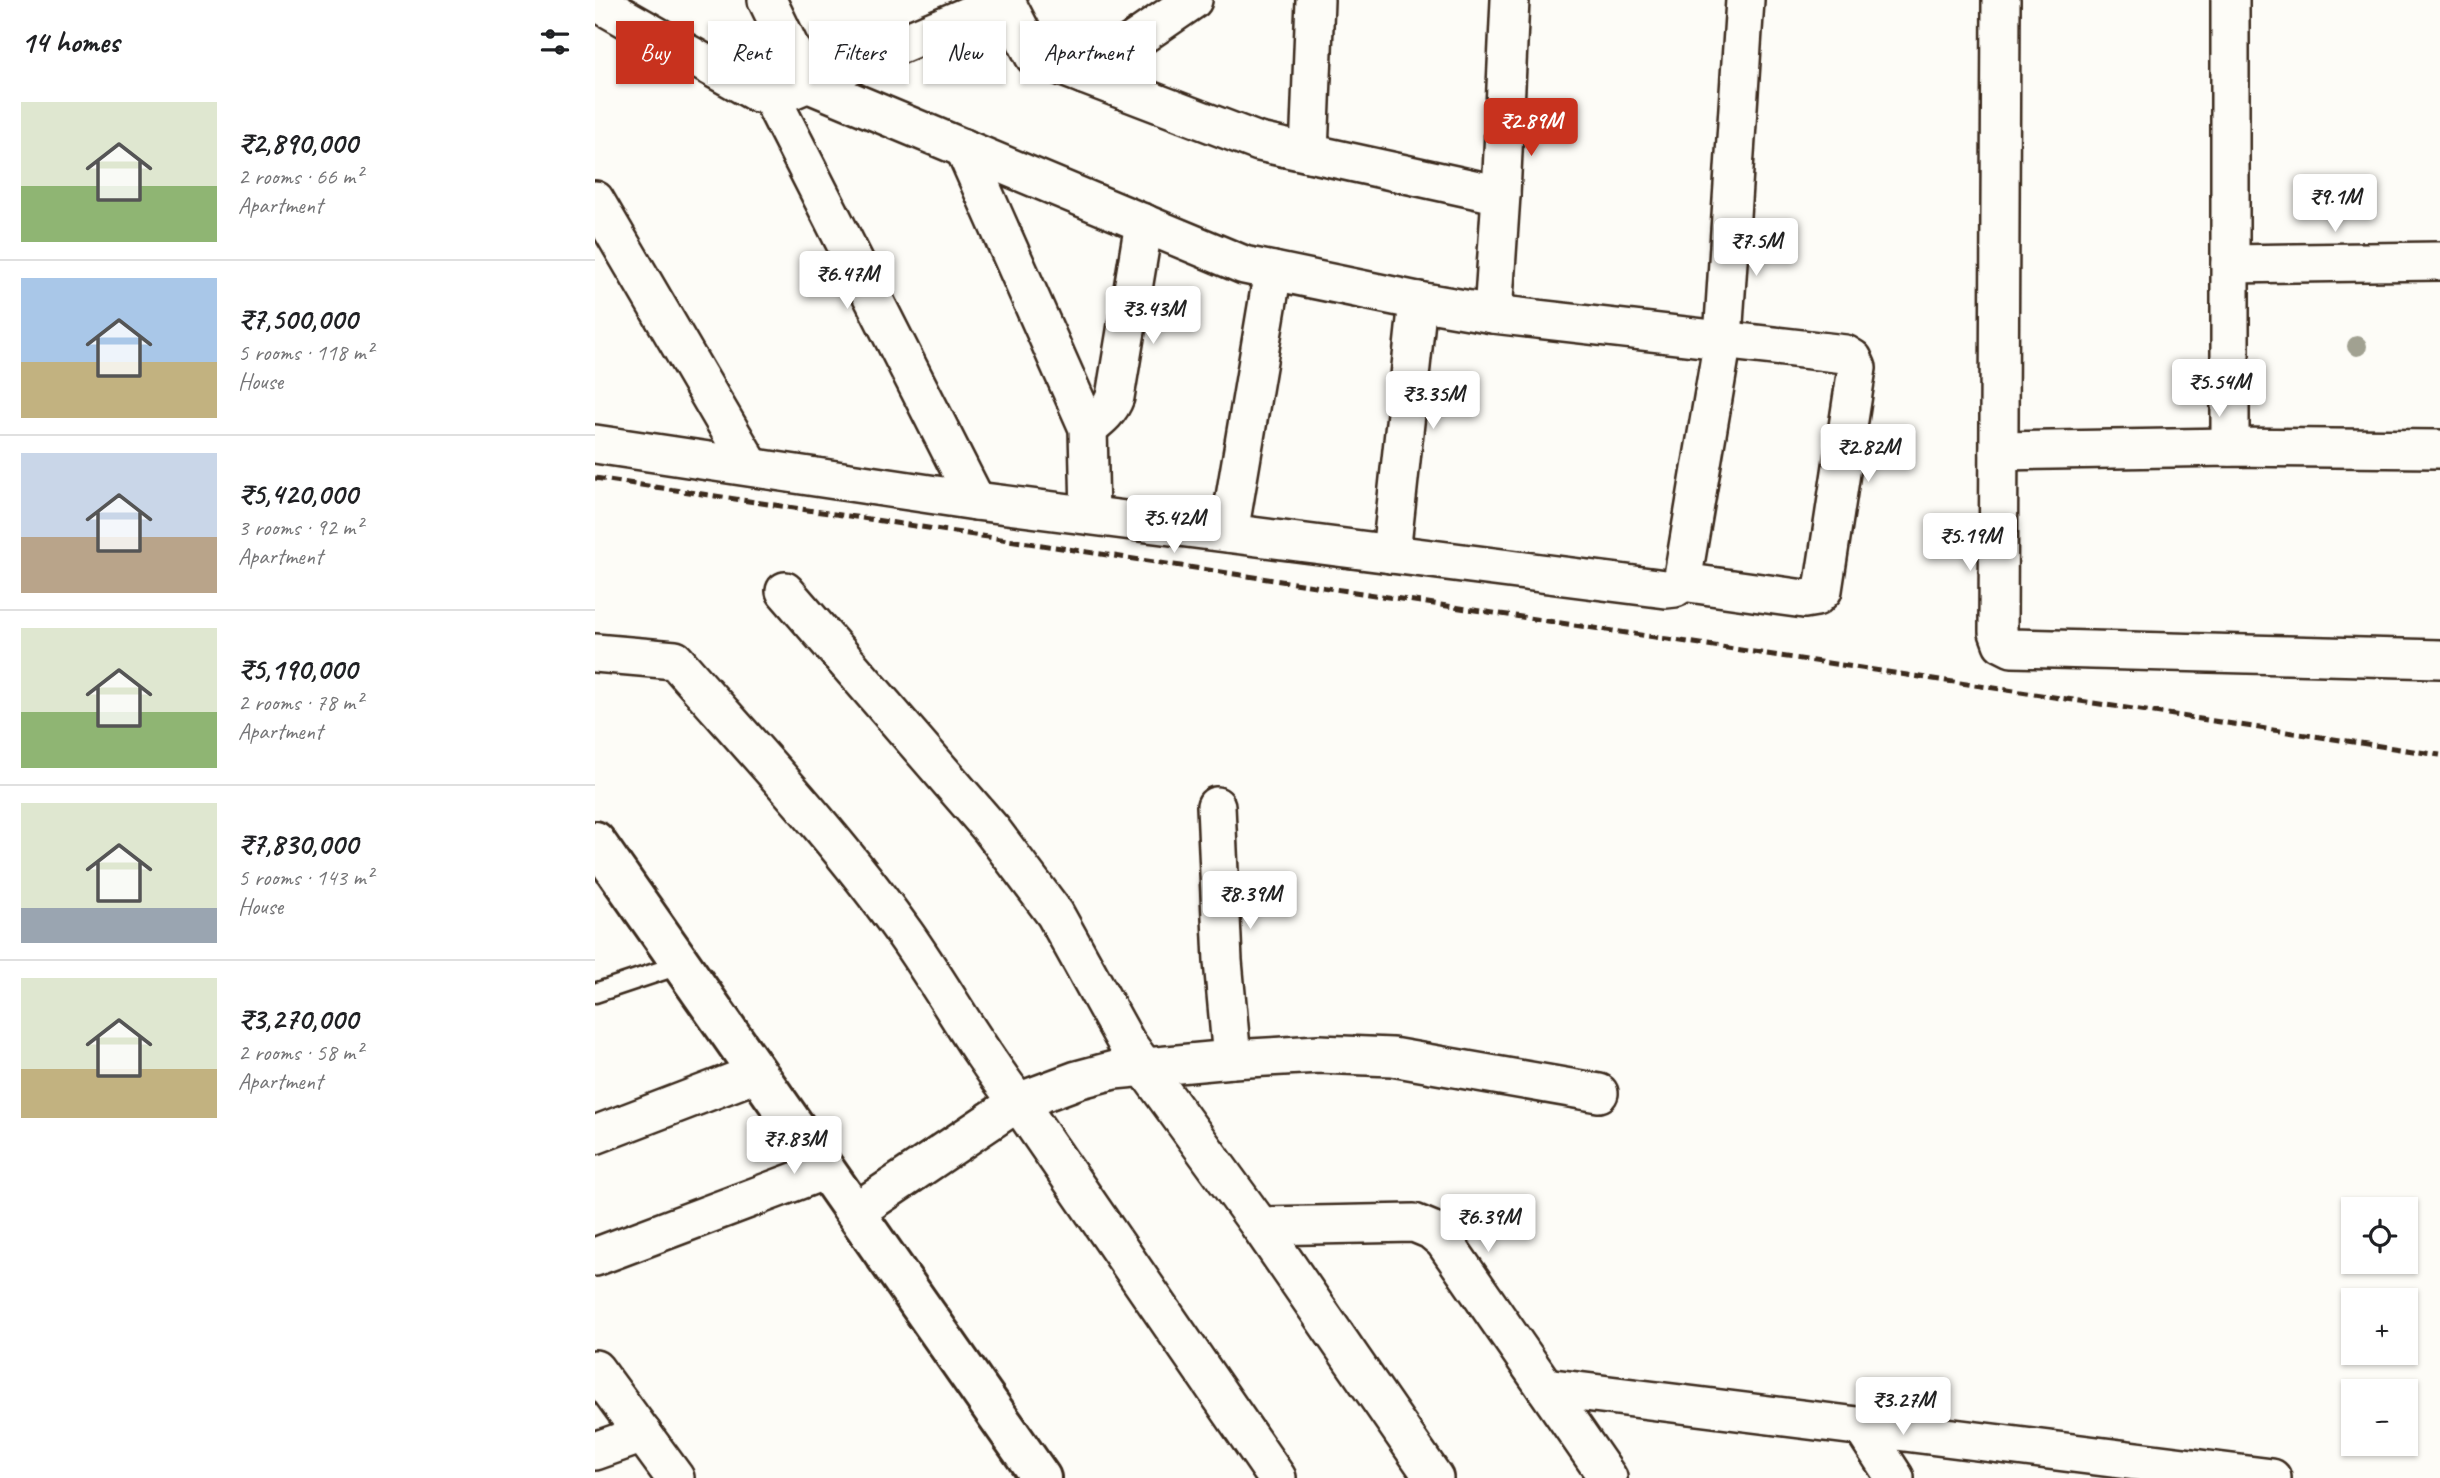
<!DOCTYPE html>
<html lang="en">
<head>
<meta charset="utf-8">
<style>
	:root { --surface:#fff; --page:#f6f6f6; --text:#202124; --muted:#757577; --line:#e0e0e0; --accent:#c8321e }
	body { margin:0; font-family:Caveat,sans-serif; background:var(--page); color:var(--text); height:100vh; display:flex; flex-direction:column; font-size:26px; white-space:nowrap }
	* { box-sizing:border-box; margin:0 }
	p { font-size:23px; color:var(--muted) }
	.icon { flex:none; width:38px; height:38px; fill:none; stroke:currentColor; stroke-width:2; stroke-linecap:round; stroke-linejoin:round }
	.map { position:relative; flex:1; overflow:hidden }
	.side { display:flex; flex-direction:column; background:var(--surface); width:595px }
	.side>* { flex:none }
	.guide { position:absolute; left:21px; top:21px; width:665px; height:63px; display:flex; gap:14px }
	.buttons { position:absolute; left:1746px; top:1197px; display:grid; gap:14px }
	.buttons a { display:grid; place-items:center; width:77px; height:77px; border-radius:0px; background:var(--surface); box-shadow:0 2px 5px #0004; font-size:35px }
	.price { position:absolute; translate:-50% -60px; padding:0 16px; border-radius:7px; background:#fff; color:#222; font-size:23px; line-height:46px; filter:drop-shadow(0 2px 4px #0008) }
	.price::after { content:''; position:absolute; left:50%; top:42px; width:21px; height:16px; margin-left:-10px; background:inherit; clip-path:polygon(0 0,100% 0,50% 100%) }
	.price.selected { background:var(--accent); color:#fff }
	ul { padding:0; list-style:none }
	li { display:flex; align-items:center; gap:21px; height:175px; padding:0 21px }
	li+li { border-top:2px solid var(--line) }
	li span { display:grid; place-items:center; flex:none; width:196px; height:140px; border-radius:0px; color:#555 }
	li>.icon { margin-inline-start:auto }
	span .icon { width:84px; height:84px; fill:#fffc; stroke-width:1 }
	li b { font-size:30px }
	h2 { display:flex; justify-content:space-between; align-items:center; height:84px; padding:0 21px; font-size:30px }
	.pill { padding:0 24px; border-radius:0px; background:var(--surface); box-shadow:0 2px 5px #0004; font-size:24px; line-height:63px }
	.pill.selected { background:var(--accent); color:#fff }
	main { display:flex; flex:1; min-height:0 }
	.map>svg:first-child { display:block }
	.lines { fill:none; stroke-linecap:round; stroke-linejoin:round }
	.service-casing { stroke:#3b2a1e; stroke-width:23 }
	.minor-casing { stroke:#3b2a1e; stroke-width:42 }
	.secondary-casing { stroke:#3b2a1e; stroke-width:44 }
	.service { stroke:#fdfcf7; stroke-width:18 }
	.minor { stroke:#fdfcf7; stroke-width:37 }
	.secondary { stroke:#fdfcf7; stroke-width:38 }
	.rail { stroke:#3b2a1e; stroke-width:5; stroke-dasharray:10 5; stroke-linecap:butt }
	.tree { fill:#a1a191 }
</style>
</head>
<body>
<main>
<section class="side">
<h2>14 homes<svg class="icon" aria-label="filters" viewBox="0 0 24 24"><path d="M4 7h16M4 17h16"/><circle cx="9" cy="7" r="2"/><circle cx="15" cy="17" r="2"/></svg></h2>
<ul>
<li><span style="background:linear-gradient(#dfe7d0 60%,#8fb573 0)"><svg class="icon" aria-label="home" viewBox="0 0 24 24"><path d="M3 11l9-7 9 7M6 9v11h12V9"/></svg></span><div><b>₹2,890,000</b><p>2 rooms · 66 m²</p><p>Apartment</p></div></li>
<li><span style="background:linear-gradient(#a9c7e8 60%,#c2b280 0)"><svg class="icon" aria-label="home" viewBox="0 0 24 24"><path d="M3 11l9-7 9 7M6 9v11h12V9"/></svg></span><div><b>₹7,500,000</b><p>5 rooms · 118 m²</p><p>House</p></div></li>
<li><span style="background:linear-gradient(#c9d6e8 60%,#b9a48a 0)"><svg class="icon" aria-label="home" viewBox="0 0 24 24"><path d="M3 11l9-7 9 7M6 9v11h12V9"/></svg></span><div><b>₹5,420,000</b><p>3 rooms · 92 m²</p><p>Apartment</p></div></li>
<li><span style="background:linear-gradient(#dfe7d0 60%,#8fb573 0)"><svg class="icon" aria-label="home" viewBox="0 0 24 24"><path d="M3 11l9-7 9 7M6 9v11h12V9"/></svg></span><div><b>₹5,190,000</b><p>2 rooms · 78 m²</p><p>Apartment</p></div></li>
<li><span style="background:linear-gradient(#dfe7d0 75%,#9aa5b1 0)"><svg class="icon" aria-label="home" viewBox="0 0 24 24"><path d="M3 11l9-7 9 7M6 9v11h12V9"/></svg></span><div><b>₹7,830,000</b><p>5 rooms · 143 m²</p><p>House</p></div></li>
<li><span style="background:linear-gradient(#dfe7d0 65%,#c2b280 0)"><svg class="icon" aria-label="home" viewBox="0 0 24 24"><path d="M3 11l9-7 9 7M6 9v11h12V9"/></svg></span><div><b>₹3,270,000</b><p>2 rooms · 58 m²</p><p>Apartment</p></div></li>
</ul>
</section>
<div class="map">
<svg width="1845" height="1478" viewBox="0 0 1845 1478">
	<rect width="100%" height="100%" fill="#fdfcf7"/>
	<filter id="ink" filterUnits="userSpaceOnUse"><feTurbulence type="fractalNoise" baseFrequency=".0143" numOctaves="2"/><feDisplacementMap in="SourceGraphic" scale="14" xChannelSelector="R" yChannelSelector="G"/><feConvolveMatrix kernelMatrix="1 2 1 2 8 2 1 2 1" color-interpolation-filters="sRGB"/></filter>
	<g filter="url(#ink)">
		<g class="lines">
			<defs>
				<polyline id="service" points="0,993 87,964"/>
				<g id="minor">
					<polyline points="172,0 212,83 649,265 823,301 898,314 1250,354 1258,359 1262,368 1228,590 1221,597 1209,599 1087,582"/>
					<polyline points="410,0 439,56 664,142 906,195"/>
					<polyline points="1406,0 1403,632 1407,643 1417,648 1845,659"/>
					<polyline points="1635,0 1635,447"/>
					<polyline points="0,1 162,93 175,95 197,90 410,0"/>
					<polyline points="489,75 598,0"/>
					<polyline points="175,95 381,501"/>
					<polyline points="369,148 493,428 495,515"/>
					<polyline points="714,153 720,0"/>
					<polyline points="0,200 155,465"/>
					<polyline points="1635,264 1845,261"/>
					<polyline points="898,314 906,195 915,0"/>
					<path d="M 493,428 C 504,419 515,411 520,397 L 549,223"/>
					<polyline points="0,444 381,501 1071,589 1080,588 1087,582 1128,339 1150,0"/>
					<polyline points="1404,451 1635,447 1845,449"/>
					<polyline points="634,533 678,271"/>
					<polyline points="796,554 823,301"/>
					<polyline points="190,591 396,829 460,914 531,1042 665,1226 839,1478"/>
					<path d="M 0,653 L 80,660 C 159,750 241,837 310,934 C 349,989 381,1049 423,1102 L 682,1478"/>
					<polyline points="621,806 628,961 637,1059"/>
					<polyline points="0,1135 162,1073"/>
					<polyline points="260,1212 423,1102 482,1080 519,1070 637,1059 724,1054 797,1057 1004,1093"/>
					<polyline points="665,1226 819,1223 836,1230 849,1241 1013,1478"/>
					<polyline points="0,1257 231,1170"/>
					<polyline points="0,1369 80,1478"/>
					<polyline points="950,1387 1677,1478"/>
					<polyline points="1267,1427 1300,1478"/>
					<polyline points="0,1451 48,1434"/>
				</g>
				<polyline id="secondary" points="0,841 446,1478"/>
			</defs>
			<!-- service casing -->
			<use href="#service" class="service-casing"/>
			<!-- minor casing -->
			<use href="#minor" class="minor-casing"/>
			<!-- secondary casing -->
			<use href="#secondary" class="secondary-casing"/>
			<!-- service -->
			<use href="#service" class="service"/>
			<!-- minor -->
			<use href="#minor" class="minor"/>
			<!-- secondary -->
			<use href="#secondary" class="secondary"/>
			<!-- rail -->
			<polyline class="rail" points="0,478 1845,755"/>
		</g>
		<!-- trees -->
		<circle class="tree" cx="1762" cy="346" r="10"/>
	</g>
</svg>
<div class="buttons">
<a><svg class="icon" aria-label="locate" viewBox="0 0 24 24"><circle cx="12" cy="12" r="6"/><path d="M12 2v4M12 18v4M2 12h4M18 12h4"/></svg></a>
<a>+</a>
<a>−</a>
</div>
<b class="price selected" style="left:936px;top:158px">₹2.89M</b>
<b class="price" style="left:1740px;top:234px">₹9.1M</b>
<b class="price" style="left:1161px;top:278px">₹7.5M</b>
<b class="price" style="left:252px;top:311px">₹6.47M</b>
<b class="price" style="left:558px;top:346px">₹3.43M</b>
<b class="price" style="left:1624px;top:419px">₹5.54M</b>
<b class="price" style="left:838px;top:431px">₹3.35M</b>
<b class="price" style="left:1273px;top:484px">₹2.82M</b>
<b class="price" style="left:579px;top:555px">₹5.42M</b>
<b class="price" style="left:1375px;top:573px">₹5.19M</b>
<b class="price" style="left:655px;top:931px">₹8.39M</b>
<b class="price" style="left:199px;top:1176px">₹7.83M</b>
<b class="price" style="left:893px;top:1254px">₹6.39M</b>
<b class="price" style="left:1308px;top:1437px">₹3.27M</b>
<div class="guide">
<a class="pill selected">Buy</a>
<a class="pill">Rent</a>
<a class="pill">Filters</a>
<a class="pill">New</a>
<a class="pill">Apartment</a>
</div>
</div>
</main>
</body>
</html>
